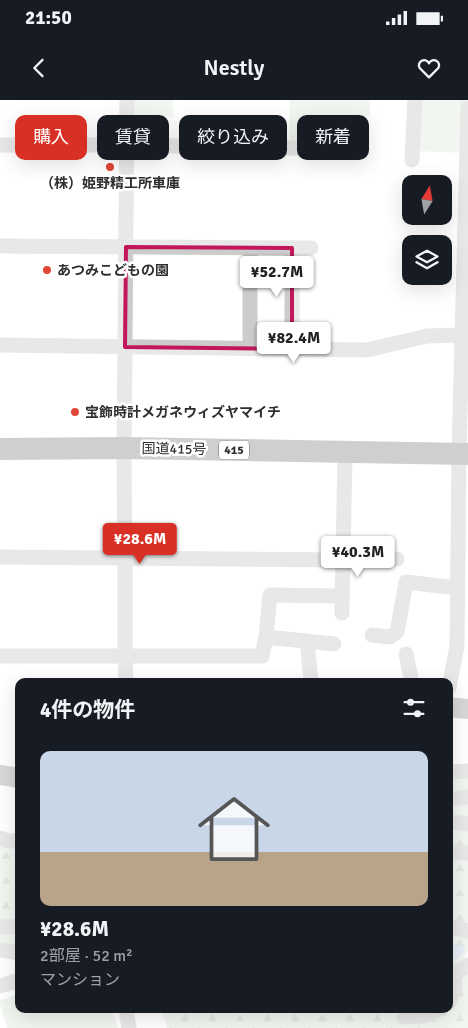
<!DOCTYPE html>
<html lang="ja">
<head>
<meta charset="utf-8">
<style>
	:root { --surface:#171b24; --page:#242831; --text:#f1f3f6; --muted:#9ea1a6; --line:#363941; --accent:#d93025 }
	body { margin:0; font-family:Signika,"Noto Sans JP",sans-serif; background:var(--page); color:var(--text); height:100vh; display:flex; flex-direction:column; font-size:19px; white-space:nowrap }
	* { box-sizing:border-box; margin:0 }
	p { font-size:16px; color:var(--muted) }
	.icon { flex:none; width:28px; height:28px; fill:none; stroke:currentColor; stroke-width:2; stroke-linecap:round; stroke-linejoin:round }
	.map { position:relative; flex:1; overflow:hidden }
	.drawer { position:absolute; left:15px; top:578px; width:438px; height:335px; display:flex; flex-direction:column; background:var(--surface); border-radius:10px; box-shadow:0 5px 20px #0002 }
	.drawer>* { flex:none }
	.guide { position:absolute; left:15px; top:15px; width:439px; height:45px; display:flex; gap:10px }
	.needle { width:32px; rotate:11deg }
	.buttons { position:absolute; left:402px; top:75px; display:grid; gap:10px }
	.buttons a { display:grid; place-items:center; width:50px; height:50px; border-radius:10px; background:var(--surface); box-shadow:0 5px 20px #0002; font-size:25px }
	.price { position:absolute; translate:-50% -42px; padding:0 11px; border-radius:5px; background:#fff; color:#222; font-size:16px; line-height:32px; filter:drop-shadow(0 1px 2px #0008) }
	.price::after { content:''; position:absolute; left:50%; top:30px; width:15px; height:11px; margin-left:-8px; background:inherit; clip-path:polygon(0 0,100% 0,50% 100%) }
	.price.on { background:var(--accent); color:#fff }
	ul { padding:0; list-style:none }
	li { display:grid; align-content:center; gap:10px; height:265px; padding:0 25px }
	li+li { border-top:1px solid var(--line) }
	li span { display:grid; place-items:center; height:155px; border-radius:10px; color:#555 }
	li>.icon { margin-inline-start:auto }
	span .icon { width:90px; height:90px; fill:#fffc; stroke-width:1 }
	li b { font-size:21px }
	h2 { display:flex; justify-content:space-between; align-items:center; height:60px; padding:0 25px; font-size:21px }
	.pill { padding:0 18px; border-radius:10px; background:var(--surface); box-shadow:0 5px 20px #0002; font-size:18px; line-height:45px }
	.pill.on { background:var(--accent); color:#fff }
	.status { display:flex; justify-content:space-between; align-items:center; height:35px; padding:0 25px; background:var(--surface); direction:ltr }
	.status svg { height:14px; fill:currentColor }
	header { display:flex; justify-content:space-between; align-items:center; height:65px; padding:0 25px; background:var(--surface); font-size:22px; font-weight:600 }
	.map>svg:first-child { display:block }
	.grass { fill:#e3ecdd }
	.forest { fill:url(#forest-firs) }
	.water { fill:url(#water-ripples) }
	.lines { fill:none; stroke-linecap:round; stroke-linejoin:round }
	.minor { stroke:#ccc; stroke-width:15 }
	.major { stroke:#a7a7a7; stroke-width:20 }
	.highway { stroke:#969696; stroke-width:22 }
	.marked { fill:none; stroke:#c2185b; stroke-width:4; stroke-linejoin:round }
	.poi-dot { fill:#e14636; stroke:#fff; stroke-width:2 }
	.labels { text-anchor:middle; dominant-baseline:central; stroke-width:5; stroke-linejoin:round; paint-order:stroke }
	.shield { fill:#fff; stroke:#6d6d6d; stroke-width:1 }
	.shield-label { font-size:12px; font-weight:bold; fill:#2f2f2f }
	.poi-label { font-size:14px; font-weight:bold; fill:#2f2f2f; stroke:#fff; text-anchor:start }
	.street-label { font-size:14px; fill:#2f2f2f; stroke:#fff }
</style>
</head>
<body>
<div class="status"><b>21:50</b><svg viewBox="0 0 49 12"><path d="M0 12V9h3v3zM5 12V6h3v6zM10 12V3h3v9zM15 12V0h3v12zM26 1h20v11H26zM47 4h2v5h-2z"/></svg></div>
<header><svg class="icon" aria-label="back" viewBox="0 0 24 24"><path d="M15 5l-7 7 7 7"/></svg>Nestly<svg class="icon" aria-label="heart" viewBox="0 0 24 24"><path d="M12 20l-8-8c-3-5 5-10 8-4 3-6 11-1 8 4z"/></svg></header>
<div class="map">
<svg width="468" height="928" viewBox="0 0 468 928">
	<defs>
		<pattern id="forest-firs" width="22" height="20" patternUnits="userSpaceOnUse" patternTransform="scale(1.25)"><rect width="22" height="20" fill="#e3ecdd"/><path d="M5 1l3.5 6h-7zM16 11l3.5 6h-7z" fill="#c3cbbe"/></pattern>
		<pattern id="water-ripples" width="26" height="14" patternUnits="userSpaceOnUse" patternTransform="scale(1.25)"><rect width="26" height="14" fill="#cad9eb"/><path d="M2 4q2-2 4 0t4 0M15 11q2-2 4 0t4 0" fill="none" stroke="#aebbca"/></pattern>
	</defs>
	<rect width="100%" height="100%" fill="#fff"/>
	<!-- grass -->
	<g class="grass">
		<polygon points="132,0 173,0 173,17 131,16"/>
		<polygon points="290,0 367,0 370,3 370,17 349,16 349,42 289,41"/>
		<polygon points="417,0 466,0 465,53 415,51"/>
		<polygon points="19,894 19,909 112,909 118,928 7,928 0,904 0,900"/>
	</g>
	<!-- forest -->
	<g class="forest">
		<polygon points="449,678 468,678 468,824 449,820"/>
		<polygon points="0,746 19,746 19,849 0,847"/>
		<polygon points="449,827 468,835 468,851 464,858 468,862 468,928 167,928 161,909 449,909"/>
	</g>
	<!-- water -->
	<polygon class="water" points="449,844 462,846 465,850 460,858 449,860"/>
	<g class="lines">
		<!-- minor -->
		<g class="minor">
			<polyline points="0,45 127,45 337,49"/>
			<polyline points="412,60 415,0"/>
			<polyline points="0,146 311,148"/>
			<polyline points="250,148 250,249"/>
			<polyline points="292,148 292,249"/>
			<polyline points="0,245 367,250 427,236 462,235"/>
			<polyline points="0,457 343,460 345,352"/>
			<polyline points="342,496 343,460 397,459"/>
			<polyline points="372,535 390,537 397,532 406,482 457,488"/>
			<polyline points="266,537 270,495 342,496 342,513"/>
			<polyline points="307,541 311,581"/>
			<polyline points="406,554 411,578 411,581"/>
			<polyline points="0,556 262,556 266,537 334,544"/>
			<polyline points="126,581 125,557 125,458 124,362 127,0"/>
			<polyline points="449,588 457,546 459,353 468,8"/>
			<polyline points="449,672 468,671"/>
			<polyline points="449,700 468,697"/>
			<polyline points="449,722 468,724"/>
			<polyline points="0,738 8,741 19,741"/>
			<polyline points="449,752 468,753"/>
			<polyline points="0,827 19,826"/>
			<polyline points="449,827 468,831"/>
			<polyline points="0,850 19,853"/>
			<polyline points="449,872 458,872 468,865"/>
			<polyline points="0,886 19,880"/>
			<polyline points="449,903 455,885 454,872"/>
			<polyline points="126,909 129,928"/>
			<polyline points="404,917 422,916 441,909"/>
		</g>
		<!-- major -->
		<g class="major">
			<polyline points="449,607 468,609"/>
			<polyline points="0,675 19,678"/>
		</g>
		<!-- highway -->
		<polyline class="highway" points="0,349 124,348 468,354"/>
	</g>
	<!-- marked area -->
	<path d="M0 0H468V928H0ZM 126,147 L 292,148 L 292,249 L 125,247 Z" fill="#fff" fill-opacity=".55" fill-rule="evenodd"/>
	<path class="marked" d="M 126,147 L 292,148 L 292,249 L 125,247 Z"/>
	<!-- markers -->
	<g class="poi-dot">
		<circle cx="110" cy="67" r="5"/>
		<circle cx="47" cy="170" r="5"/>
		<circle cx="75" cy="312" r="5"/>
	</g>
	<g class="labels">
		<!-- shield labels -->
		<rect class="shield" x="219" y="340.5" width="30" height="19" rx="4"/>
		<g class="shield-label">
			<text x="234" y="350">415</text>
		</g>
		<!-- poi labels -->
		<g class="poi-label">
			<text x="110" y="83" text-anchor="middle">（株）姫野精工所車庫</text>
			<text x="57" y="170">あつみこどもの園</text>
			<text x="85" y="312">宝飾時計メガネウィズヤマイチ</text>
		</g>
		<!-- street labels -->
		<g class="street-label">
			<text transform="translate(174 349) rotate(1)">国道415号</text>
		</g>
	</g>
</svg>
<div class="buttons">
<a><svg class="needle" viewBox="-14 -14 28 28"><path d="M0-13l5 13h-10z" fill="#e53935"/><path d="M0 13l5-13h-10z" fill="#9ea1a6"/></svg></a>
<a><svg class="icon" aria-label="layers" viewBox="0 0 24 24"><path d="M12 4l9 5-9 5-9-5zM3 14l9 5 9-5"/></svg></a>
</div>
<b class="price" style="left:277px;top:198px">¥52.7M</b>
<b class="price" style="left:294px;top:264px">¥82.4M</b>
<b class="price on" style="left:140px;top:465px">¥28.6M</b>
<b class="price" style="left:358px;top:478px">¥40.3M</b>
<div class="guide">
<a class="pill on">購入</a>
<a class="pill">賃貸</a>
<a class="pill">絞り込み</a>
<a class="pill">新着</a>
</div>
<section class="drawer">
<h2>4件の物件<svg class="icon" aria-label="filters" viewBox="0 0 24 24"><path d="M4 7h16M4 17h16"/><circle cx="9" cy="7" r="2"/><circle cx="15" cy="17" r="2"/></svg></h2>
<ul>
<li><span style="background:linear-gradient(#c9d6e8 65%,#b9a48a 0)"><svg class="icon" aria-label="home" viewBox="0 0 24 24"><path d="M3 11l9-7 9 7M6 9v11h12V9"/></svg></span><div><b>¥28.6M</b><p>2部屋 · 52 m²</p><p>マンション</p></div></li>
</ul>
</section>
</div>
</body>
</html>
